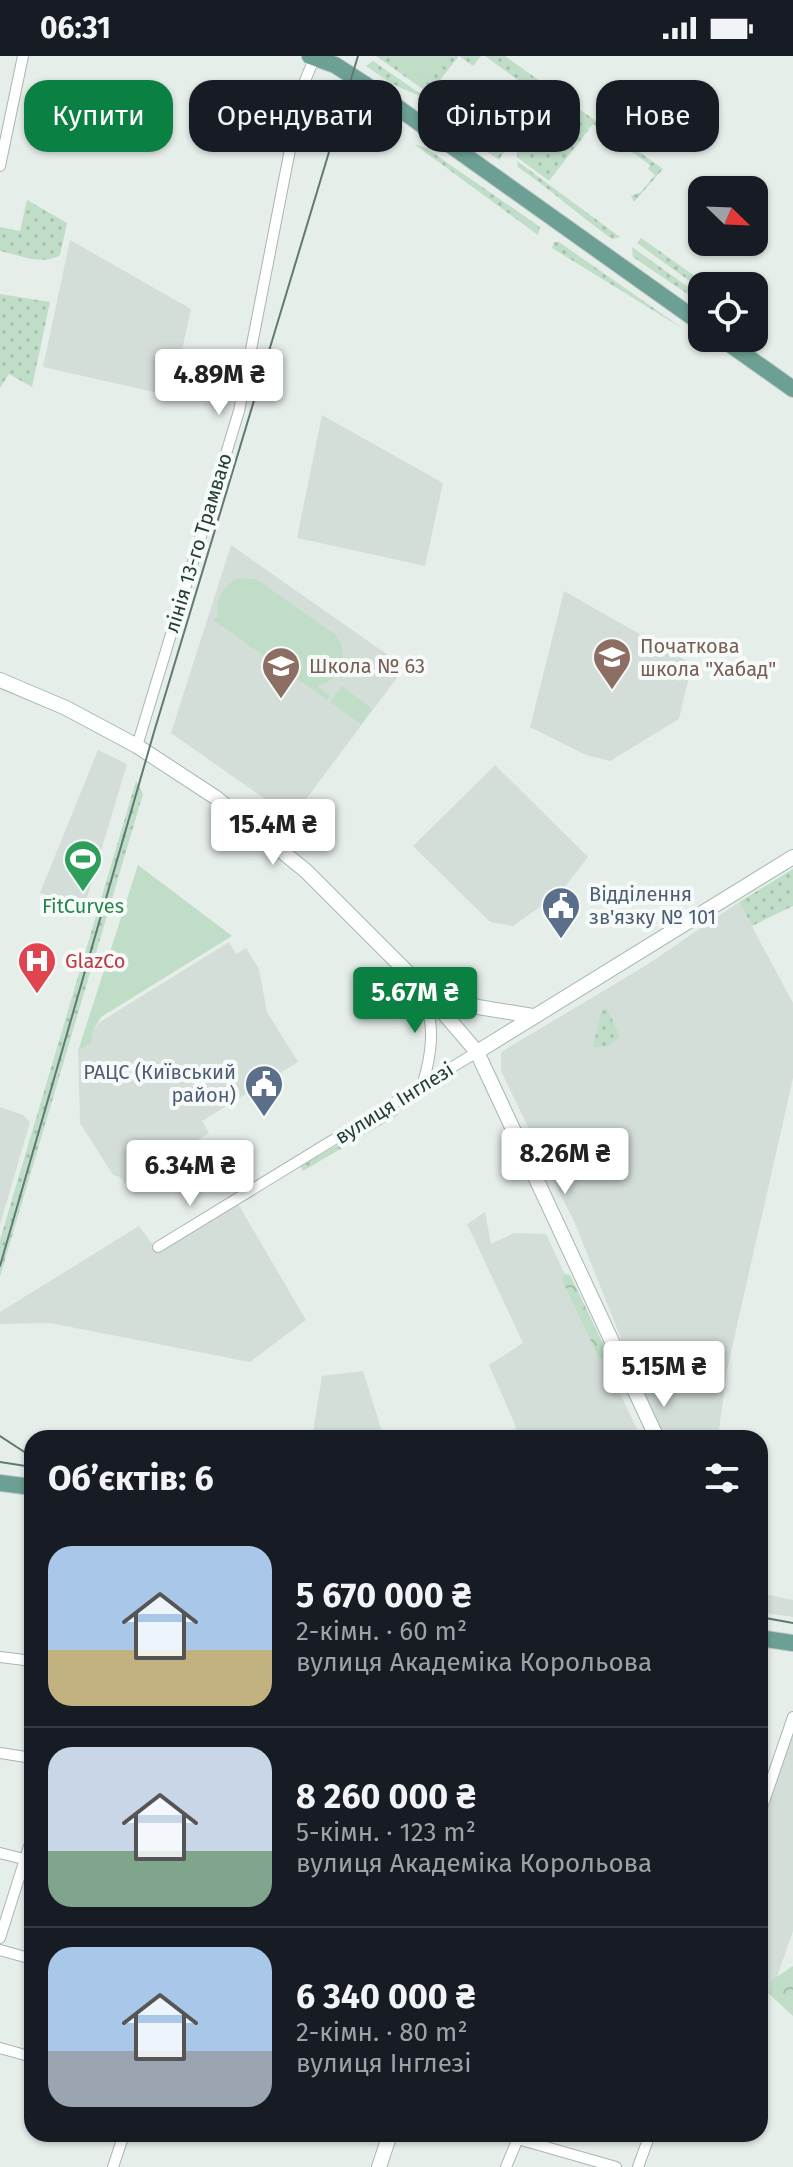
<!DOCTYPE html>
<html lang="uk">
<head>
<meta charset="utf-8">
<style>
	:root { --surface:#171b24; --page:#242831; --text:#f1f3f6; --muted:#9ea1a6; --line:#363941; --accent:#0b8043 }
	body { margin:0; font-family:"Fira Sans",sans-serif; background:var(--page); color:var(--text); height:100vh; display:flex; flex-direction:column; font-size:30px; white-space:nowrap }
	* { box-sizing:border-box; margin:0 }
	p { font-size:26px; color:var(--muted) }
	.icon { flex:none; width:44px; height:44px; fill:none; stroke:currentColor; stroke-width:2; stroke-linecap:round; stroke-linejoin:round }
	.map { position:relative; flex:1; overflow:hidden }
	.sheet { position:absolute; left:24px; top:1374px; width:744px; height:712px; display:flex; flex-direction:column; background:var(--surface); border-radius:24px; box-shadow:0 2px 6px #0004 }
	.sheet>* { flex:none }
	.guide { position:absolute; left:24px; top:24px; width:746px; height:72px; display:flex; gap:16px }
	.needle { width:52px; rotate:113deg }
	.tools { position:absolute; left:688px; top:120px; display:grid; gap:16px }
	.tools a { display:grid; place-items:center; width:80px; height:80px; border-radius:16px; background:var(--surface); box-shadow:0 2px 6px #0004; font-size:40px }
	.price { position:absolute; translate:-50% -68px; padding:0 18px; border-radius:8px; background:#fff; color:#222; font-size:26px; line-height:52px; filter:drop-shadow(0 2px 4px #0008) }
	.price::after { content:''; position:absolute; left:50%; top:48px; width:24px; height:18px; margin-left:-12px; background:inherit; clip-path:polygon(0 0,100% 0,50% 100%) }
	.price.active { background:var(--accent); color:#fff }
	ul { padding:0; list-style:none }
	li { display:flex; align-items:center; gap:24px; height:200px; padding:0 24px }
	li+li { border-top:2px solid var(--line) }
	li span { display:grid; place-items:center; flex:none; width:224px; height:160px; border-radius:24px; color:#555 }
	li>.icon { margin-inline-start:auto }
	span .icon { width:96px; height:96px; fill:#fffc; stroke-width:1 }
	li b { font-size:34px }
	h2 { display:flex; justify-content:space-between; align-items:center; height:96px; padding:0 24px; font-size:34px }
	.chip { padding:0 28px; border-radius:24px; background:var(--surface); box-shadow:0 2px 6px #0004; font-size:28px; line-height:72px }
	.chip.active { background:var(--accent); color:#fff }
	.status { display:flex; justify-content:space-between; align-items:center; height:56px; padding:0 40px; background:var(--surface); direction:ltr }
	.status svg { height:22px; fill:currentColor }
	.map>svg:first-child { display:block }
	.built { fill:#d4ded9 }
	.grass { fill:url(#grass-dots) }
	.forest { fill:url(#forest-crowns) }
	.park { fill:#c0ddc8 }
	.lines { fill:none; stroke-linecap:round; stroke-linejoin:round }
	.street-casing { stroke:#a8b6b1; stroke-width:12 }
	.secondary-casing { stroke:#a4b9b2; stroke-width:16 }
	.primary-casing { stroke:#c2c9c7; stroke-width:18 }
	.street { stroke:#fff; stroke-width:10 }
	.secondary { stroke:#fff; stroke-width:14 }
	.primary { stroke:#6da094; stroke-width:16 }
	.tram { stroke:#607a73; stroke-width:2 }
	.labels { text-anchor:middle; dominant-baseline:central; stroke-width:8; stroke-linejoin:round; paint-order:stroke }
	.street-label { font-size:20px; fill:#253f38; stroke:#f6faf8 }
	.education-label { font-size:20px; fill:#785e54; stroke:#f6faf8; text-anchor:start }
	.service-label { font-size:20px; fill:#4e5e75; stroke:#f6faf8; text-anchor:start }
	.leisure-label { font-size:20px; fill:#27864d; stroke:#f6faf8 }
	.health-label { font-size:20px; fill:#be3a42; stroke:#f6faf8; text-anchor:start }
</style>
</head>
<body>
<div class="status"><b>06:31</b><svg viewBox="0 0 49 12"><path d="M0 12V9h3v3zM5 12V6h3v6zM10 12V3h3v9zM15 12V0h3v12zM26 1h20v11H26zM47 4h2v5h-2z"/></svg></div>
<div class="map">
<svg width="793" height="2111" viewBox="0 0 793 2111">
	<defs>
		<pattern id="grass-dots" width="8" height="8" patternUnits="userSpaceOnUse" patternTransform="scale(2)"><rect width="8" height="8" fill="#c0ddc8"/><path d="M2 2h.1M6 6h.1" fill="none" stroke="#a5bfad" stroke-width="1.8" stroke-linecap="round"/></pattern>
		<pattern id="forest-crowns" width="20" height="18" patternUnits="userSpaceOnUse" patternTransform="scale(2)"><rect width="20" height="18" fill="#c0ddc8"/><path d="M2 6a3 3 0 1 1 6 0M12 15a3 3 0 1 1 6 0" fill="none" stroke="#a5bfad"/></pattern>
	</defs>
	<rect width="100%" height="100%" fill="#e6eeea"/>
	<!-- built -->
	<g class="built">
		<polygon points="70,184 191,253 172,340 43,311"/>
		<polygon points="322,359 443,427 425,510 297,482"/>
		<polygon points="231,489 405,611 292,762 171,677"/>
		<polygon points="564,535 692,608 679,663 610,705 586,699 530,671"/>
		<polygon points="98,694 127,708 84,852 40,837"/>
		<polygon points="495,709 588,801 560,837 513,870 490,866 413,790"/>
		<polygon points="739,846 793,947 793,1022 727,1314 718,1382 661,1382 576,1170 501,1015 501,996 645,910"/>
		<polygon points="229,886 236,898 246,892 259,913 267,956 298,1006 202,1065 209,1077 125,1128 120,1121 113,1119 80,1067 78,995 92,986 93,975 100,966"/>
		<polygon points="0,1051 23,1059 30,1066 0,1169"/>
		<polygon points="237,1146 306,1264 250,1306 50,1267 0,1268 0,1256 139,1170 156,1193"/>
		<polygon points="485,1156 491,1188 514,1177 546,1178 641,1382 513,1382 516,1371 489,1309 523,1287 467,1168"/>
		<polygon points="363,1315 384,1382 312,1382 322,1320"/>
		<polygon points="760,1537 793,1544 793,1561 760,1556"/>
		<polygon points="793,1668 793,1875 771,1938 760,1934 760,1768"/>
	</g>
	<!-- grass -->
	<g class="grass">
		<polygon points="376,0 481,0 473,10 459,0 432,34 442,42 438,44"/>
		<polygon points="485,0 505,0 663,113 634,146 631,140 641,136 655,119 648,113 650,109 593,68 549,125 517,101 520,46 530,33"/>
		<polygon points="373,5 431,45 392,28 366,10"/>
		<polygon points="443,53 504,96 499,104 436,59"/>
		<polygon points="414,88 426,92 540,171 538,179"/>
		<path d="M 517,105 L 620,181 L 612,183 C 580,160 551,134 518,111 Z"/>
		<path d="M 27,144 L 67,167 L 60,199 C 43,210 19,199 0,195 L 0,171 L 20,175 Z"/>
		<polygon points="641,182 699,223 695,229 637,187"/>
		<polygon points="554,186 559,186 685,274 552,192"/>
		<polygon points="632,191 702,241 702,248 633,201"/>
		<polygon points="0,238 50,246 32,331 9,318 0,332"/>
		<polygon points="136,725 143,738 0,1221 0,1184"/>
		<polygon points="793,813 793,850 752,870 739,846"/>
		<polygon points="607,952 620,981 606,991 593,991 601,956"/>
		<polygon points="397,1056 398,1059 303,1115 300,1110"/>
	</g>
	<!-- forest -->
	<g class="forest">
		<polygon points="565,1218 570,1219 608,1298 605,1305 598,1300 562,1224"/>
		<polygon points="793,1910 793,1960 768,1937 772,1924"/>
	</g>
	<!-- park -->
	<g class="park">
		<polygon points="389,0 444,0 426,26"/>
		<path d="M 238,522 L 256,523 L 336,579 C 351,602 342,623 317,630 L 330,640 L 327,644 L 213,564 L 218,560 C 215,543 222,530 238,522 Z"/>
		<polygon points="342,630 372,653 361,668 330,646"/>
		<polygon points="138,809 232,880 101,961 93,975 92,986 78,995"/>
	</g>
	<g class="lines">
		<defs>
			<g id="street">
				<polyline points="0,110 23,0"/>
				<polyline points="137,690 239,355 302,32 314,3"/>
				<path d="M 422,1030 C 432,998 436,968 422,937"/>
				<polyline points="158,1191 477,996"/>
				<polyline points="0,1601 32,1605"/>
				<polyline points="0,1697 32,1702"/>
				<polyline points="760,1757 793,1661"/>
				<polyline points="0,1797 32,1805"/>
				<polyline points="0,1882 32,1781"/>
				<polyline points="0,1894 32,1903"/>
				<polyline points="0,1992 32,2001"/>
				<polyline points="518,2083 616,2111"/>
				<polyline points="113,2111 124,2078"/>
				<polyline points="506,2111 519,2080"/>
				<polyline points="638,2111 650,2078"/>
			</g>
			<g id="secondary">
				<polyline points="0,624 66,652 137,690 215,741 306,815 418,927 477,996 657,1382"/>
				<polyline points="423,930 478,951 533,960"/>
				<polyline points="477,996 793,801"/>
				<polyline points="379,2111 390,2078"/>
			</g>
			<g id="primary">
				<polyline points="310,0 335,9 366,29 702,268"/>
				<polyline points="721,282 793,333"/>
				<polyline points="0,1427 32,1431"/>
				<polyline points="760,1582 793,1587"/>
			</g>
		</defs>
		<!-- street casing -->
		<use href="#street" class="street-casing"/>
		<!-- secondary casing -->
		<use href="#secondary" class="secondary-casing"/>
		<!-- primary casing -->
		<use href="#primary" class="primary-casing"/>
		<!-- street -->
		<use href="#street" class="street"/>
		<!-- secondary -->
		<use href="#secondary" class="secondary"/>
		<!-- primary -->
		<use href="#primary" class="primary"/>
		<!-- tram -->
		<g class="tram">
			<polyline points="0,1210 154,676 358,0"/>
			<polyline points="0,1380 32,1401"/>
			<polyline points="0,1406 32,1411"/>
			<polyline points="760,1561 793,1567"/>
		</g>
	</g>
	<!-- icons -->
	<defs>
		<symbol id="school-pin" viewBox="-11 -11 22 30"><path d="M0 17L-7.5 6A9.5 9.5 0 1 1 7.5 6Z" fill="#8d6e63" stroke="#f6faf8"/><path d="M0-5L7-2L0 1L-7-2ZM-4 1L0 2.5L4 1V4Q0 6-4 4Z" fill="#fff"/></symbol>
		<symbol id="stadium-pin" viewBox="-11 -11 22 30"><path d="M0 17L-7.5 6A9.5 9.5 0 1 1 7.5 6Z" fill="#2e9e5b" stroke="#f6faf8"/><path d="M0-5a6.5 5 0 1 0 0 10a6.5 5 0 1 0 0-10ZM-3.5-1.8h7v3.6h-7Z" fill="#fff"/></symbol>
		<symbol id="civic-pin" viewBox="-11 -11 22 30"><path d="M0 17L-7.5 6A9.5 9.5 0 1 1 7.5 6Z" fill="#5c6f8a" stroke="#f6faf8"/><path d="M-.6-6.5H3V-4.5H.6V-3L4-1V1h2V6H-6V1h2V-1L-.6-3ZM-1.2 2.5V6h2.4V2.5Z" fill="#fff"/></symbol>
		<symbol id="hospital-pin" viewBox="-11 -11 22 30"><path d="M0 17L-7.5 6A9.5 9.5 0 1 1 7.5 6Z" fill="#e0444e" stroke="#f6faf8"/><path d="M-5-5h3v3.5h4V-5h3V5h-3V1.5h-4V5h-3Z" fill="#fff"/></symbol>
	</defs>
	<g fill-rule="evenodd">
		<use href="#school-pin" x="590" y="579" width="44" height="60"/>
		<use href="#school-pin" x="259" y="588" width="44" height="60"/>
		<use href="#stadium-pin" x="61" y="781" width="44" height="60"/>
		<use href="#civic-pin" x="539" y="828" width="44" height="60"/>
		<use href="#hospital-pin" x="15" y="883" width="44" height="60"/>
		<use href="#civic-pin" x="242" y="1006" width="44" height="60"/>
	</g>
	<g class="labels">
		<!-- street labels -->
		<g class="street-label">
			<text transform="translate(198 487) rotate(-73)">лінія 13-го Трамваю</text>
			<text transform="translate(394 1047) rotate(-32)">вулиця Інглезі</text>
		</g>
		<!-- education labels -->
		<g class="education-label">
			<text x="640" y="590">Початкова<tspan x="640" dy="23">школа "Хабад"</tspan></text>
			<text x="309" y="610">Школа № 63</text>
		</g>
		<!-- service labels -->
		<g class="service-label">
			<text x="589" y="838">Відділення<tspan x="589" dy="23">зв'язку № 101</tspan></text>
			<text x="236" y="1016" text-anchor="end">РАЦС (Київський<tspan x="236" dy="23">район)</tspan></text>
		</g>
		<!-- leisure labels -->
		<g class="leisure-label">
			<text x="83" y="850">FitCurves</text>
		</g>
		<!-- health labels -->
		<g class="health-label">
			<text x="65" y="905">GlazCo</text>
		</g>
	</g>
</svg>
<div class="tools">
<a><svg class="needle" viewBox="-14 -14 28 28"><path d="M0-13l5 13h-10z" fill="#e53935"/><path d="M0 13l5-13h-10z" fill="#9ea1a6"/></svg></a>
<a><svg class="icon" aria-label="locate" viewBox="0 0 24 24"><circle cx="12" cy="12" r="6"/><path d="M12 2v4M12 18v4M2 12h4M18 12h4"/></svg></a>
</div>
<b class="price" style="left:219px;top:361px">4.89M ₴</b>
<b class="price" style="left:273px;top:811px">15.4M ₴</b>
<b class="price active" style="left:415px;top:979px">5.67M ₴</b>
<b class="price" style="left:565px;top:1140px">8.26M ₴</b>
<b class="price" style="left:190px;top:1152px">6.34M ₴</b>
<b class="price" style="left:664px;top:1353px">5.15M ₴</b>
<div class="guide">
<a class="chip active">Купити</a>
<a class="chip">Орендувати</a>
<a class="chip">Фільтри</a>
<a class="chip">Нове</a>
</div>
<section class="sheet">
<h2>Об’єктів: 6<svg class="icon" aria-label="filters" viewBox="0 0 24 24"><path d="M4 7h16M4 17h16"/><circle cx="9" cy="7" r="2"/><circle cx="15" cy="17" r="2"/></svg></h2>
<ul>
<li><span style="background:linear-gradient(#a9c7e8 65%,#c2b280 0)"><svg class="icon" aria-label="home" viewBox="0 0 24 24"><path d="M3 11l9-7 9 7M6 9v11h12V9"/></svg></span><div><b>5 670 000 ₴</b><p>2-кімн. · 60 m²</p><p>вулиця Академіка Корольова</p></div></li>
<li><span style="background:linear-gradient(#c9d6e8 65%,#7fa58c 0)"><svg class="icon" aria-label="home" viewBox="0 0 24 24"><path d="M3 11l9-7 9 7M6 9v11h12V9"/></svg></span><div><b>8 260 000 ₴</b><p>5-кімн. · 123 m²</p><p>вулиця Академіка Корольова</p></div></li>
<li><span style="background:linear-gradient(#a9c7e8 65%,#9aa5b1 0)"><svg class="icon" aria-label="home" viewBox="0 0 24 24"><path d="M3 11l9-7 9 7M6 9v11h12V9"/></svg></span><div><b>6 340 000 ₴</b><p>2-кімн. · 80 m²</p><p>вулиця Інглезі</p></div></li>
</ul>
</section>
</div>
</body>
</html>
